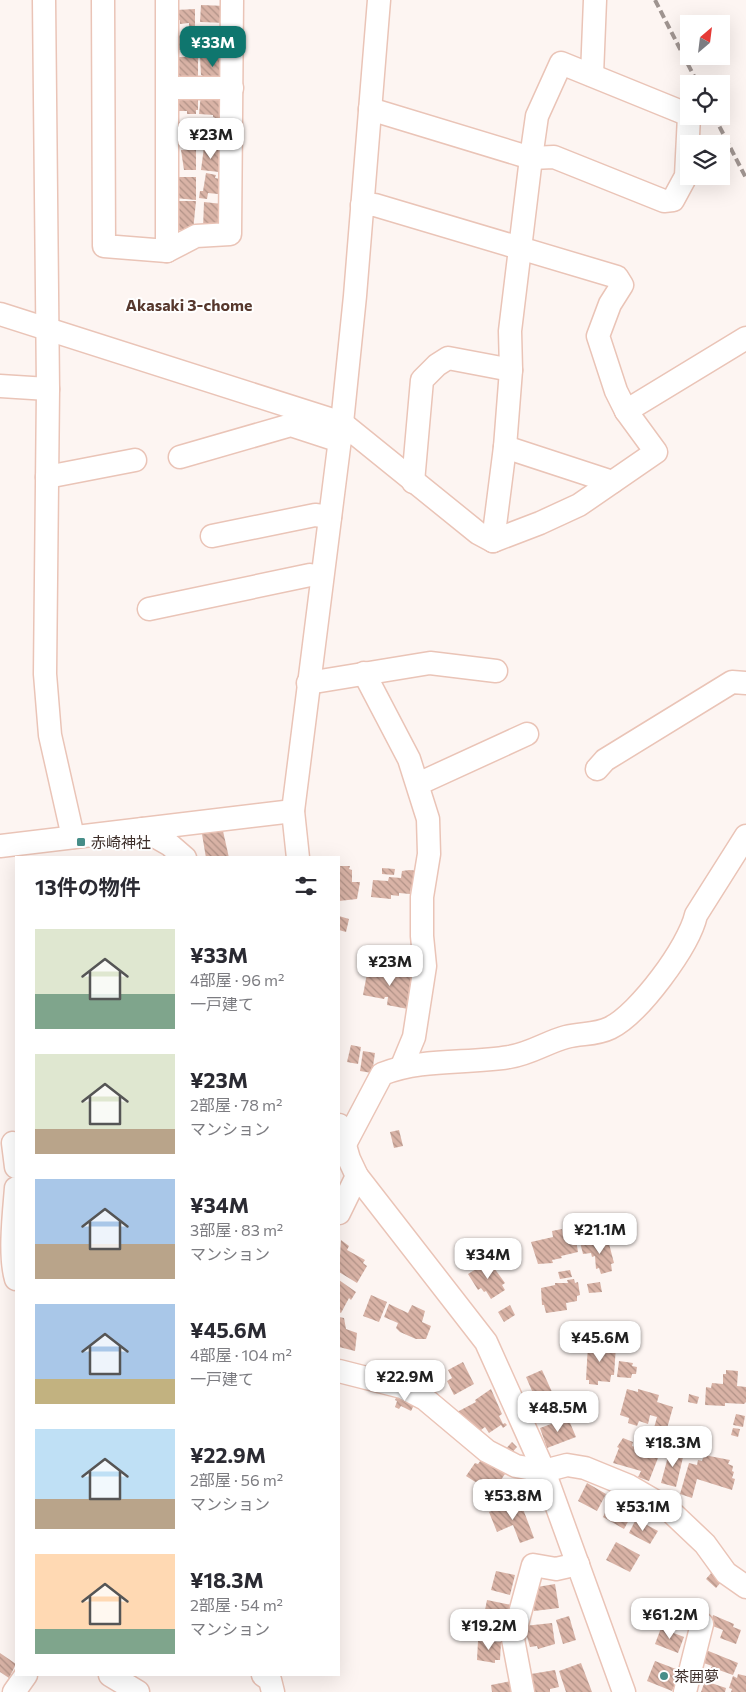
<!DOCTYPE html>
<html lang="ja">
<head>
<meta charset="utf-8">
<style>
	:root { --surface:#fff; --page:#f7f7f7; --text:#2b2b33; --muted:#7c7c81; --accent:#0f766e }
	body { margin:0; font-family:Commissioner,"Noto Sans JP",sans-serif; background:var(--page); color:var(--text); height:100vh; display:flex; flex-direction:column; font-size:19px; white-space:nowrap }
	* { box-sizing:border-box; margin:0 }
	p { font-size:16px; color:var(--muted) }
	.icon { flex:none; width:28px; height:28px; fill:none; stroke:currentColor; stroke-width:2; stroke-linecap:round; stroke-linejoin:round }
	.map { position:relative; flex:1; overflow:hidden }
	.sheet { position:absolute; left:15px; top:856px; width:325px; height:820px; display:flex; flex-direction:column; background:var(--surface); border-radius:0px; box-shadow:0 5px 20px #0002 }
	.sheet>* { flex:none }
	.needle { width:32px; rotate:28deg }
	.controls { position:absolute; left:680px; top:15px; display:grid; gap:10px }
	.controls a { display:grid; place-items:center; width:50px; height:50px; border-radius:0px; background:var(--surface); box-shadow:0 5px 20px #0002; font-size:25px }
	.price { position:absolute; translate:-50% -42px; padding:0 11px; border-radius:10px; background:#fff; color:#222; font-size:16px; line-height:32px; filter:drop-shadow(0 1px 2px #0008) }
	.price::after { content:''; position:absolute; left:50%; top:30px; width:15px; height:11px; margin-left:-8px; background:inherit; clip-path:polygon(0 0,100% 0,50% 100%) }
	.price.active { background:var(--accent); color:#fff }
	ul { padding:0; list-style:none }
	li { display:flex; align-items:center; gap:15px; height:125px; padding:0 20px }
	li span { display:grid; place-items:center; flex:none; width:140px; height:100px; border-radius:0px; color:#555 }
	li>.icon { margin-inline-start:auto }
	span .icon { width:60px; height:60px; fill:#fffc; stroke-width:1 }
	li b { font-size:21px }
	h2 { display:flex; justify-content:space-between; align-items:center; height:60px; padding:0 20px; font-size:21px }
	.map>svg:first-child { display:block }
	.building { fill:url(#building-back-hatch) }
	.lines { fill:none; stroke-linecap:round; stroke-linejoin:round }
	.minor-casing { stroke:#eac4b7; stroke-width:25 }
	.minor { stroke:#fff; stroke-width:22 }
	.rail { stroke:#9f9490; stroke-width:4; stroke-dasharray:8 4; stroke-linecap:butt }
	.poi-dot { fill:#478e89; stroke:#fff; stroke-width:2 }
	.labels { text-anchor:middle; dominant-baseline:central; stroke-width:4; stroke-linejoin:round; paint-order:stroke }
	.poi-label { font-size:15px; fill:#3d2e29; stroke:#fff; text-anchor:start }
	.neighbourhood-label { font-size:16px; font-weight:bold; fill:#57382d; stroke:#fff }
</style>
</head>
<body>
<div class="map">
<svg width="746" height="1692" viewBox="0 0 746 1692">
	<defs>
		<pattern id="building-back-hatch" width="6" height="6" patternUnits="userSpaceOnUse" patternTransform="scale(1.25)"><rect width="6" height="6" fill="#d9b3a6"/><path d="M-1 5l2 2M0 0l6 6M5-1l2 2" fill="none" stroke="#b19287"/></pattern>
	</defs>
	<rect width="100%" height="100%" fill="#fdf5f2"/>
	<!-- building -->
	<g class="building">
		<polygon points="201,5 226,6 226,23 200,22"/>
		<polygon points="195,9 195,30 189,30 189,23 180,24 180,20 176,21 176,10"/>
		<polygon points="189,31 198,32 198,55 191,55 191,50 174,50 174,35 189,36"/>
		<polygon points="224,56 225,80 211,80 201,75 200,57"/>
		<polygon points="175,57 198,57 198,81 175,78"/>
		<polygon points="173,93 198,94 198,110 196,110 196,114 187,114 187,111 173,111"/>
		<polygon points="201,94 225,99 224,112 220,112 219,115 224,115 223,121 213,117 213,115 199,114"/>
		<polygon points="178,122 197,127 192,136 198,137 197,147 174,143"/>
		<polygon points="207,122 223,123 222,142 201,141 202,125 207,125"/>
		<polygon points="204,147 220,149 221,152 218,164 220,164 219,172 201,170"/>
		<polygon points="181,150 196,150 196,170 184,170"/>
		<polygon points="206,173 216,175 215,178 220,179 218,194 208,193 207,199 199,198 200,191 203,191"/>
		<polygon points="173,177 196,177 196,200 175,198"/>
		<polygon points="179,201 196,201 193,231 179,230 179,223 173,223 174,206 178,206"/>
		<polygon points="204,202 222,204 220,228 203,228"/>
		<polygon points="223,831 229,858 206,858 202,834"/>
		<polygon points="339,866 350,866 349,869 352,870 352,882 360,882 357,899 339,901"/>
		<polygon points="382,868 395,869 394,875 382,874"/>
		<polygon points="409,870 420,871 418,887 411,887 410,894 399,893 399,896 391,895 391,899 371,897 373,880 388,881 389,877 401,878 402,871"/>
		<polygon points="339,916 349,919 346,932 339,930"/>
		<polygon points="368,968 388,972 386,979 392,980 394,972 398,971 415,977 408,1009 387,1005 388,997 385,997 384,999 363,995"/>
		<polygon points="351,1045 361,1047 358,1064 347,1062"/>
		<polygon points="363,1051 375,1053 372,1073 360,1071"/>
		<polygon points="399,1130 403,1146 394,1148 390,1132"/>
		<polygon points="562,1229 563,1236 575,1234 578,1252 561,1256 562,1258 552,1260 553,1263 538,1264 531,1242 553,1237 552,1231"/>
		<polygon points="341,1240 349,1246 347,1250 365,1260 363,1263 367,1266 357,1283 339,1272"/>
		<polygon points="588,1240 589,1245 608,1240 614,1263 611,1264 612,1271 601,1274 599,1268 596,1269 595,1256 592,1257 591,1253 583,1254 580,1242"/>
		<polygon points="489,1261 505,1283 502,1285 505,1290 491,1299 486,1291 484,1292 481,1288 478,1290 468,1274"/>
		<polygon points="570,1270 572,1277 560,1279 558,1272"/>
		<polygon points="574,1279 575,1283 578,1282 580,1295 577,1296 577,1301 566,1303 567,1310 546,1313 544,1305 542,1305 541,1288 555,1285 555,1283 568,1283 567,1280"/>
		<polygon points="339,1280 356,1292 351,1300 349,1298 341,1313 339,1312"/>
		<polygon points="600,1282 602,1292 589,1293 587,1284"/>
		<polygon points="371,1295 387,1302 379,1322 363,1316"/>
		<polygon points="389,1304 408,1313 412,1305 425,1311 422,1322 431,1326 426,1339 416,1339 400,1332 396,1328 398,1323 384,1317"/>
		<polygon points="510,1305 515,1315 504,1322 498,1312"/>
		<polygon points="339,1317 344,1318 346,1329 357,1333 355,1351 339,1347"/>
		<polygon points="563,1327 576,1328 575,1343 565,1342"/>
		<polygon points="588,1344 616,1346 614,1375 611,1375 610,1382 598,1381 598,1385 589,1384 589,1380 586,1380"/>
		<polygon points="619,1361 633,1363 632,1366 637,1367 636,1374 632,1374 631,1378 617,1377"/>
		<polygon points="463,1362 474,1384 454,1395 447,1381 452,1378 448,1370"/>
		<polygon points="542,1370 563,1416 546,1423 526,1377"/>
		<polygon points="726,1370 738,1371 737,1386 746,1387 746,1402 744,1404 725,1403 725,1406 705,1405 706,1387 711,1388 712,1383 723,1384 723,1374 726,1374"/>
		<polygon points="491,1389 502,1414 499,1416 503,1424 505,1423 507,1425 503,1428 501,1425 489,1433 485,1427 481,1430 483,1433 477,1437 457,1412 476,1402 475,1400"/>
		<polygon points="627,1389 638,1392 638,1389 659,1395 657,1402 673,1407 666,1432 654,1428 657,1417 650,1415 648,1424 639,1421 637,1426 628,1423 629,1418 620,1415"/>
		<polygon points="399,1392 416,1401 411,1411 401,1406 399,1409 395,1407 397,1401 395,1400"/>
		<polygon points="689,1394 699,1397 697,1404 688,1402"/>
		<polygon points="736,1414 745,1416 743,1427 733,1425"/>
		<polygon points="568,1418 576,1437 547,1448 540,1428"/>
		<polygon points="733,1428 740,1429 738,1437 731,1435"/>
		<polygon points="623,1438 633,1442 632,1446 641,1449 644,1441 655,1446 654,1457 658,1458 649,1481 638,1477 641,1471 613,1463 619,1448 617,1447"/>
		<polygon points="512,1442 517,1447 507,1458 501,1454"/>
		<polygon points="670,1449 684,1453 676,1487 661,1483"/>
		<polygon points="704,1455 730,1460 728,1464 733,1466 732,1471 734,1472 732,1478 735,1479 732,1490 697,1479 692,1498 680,1494 689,1463 697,1465 698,1460 702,1461"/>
		<polygon points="481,1460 505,1474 494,1490 479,1480 477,1483 466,1476 475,1463 478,1464"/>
		<polygon points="587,1483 606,1494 597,1511 578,1501"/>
		<polygon points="612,1499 634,1511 624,1529 603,1517"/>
		<polygon points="520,1501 534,1538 520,1543 513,1525 497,1532 489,1512"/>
		<polygon points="636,1519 658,1531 650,1544 629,1533"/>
		<polygon points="616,1542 640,1555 630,1572 606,1560"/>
		<polygon points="496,1571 515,1575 510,1595 491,1590"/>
		<polygon points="712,1572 722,1581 716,1588 706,1579"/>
		<polygon points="555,1584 559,1608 534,1611 531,1588"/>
		<polygon points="668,1599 688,1608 680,1627 660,1619"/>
		<polygon points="487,1600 511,1605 507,1627 483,1620"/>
		<polygon points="713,1615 734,1624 733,1627 741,1630 736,1644 720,1638 723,1630 710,1625"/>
		<polygon points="569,1616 576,1640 563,1644 556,1620"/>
		<polygon points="552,1623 555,1644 538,1649 537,1646 530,1647 524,1626"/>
		<polygon points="661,1628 684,1637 678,1653 655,1644"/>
		<polygon points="478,1641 501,1642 500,1660 495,1660 495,1663 477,1660"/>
		<polygon points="706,1650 738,1663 733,1675 716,1669 715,1671 710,1669 712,1666 701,1662"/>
		<polygon points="0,1653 16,1664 9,1678 0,1672"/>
		<polygon points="655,1661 681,1671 672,1691 647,1681"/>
		<polygon points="581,1663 592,1692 566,1692 559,1671"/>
		<polygon points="555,1670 559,1687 550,1689 550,1692 534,1692 531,1674"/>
		<polygon points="738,1674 746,1676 746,1692 731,1692 732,1689 729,1688 733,1676 737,1678"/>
		<polygon points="511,1681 513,1692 492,1692 491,1685"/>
		<polygon points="705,1681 726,1688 725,1692 701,1692"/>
	</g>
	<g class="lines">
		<defs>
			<g id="minor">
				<polyline points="44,0 48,389 45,674 50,735 73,837"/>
				<polyline points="103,0 104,246 167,251 196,236 230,234 232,0"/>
				<polyline points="167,0 167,251"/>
				<polyline points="592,75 595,0"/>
				<polyline points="168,88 232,88"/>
				<polyline points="370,109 531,158 554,157 664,201 673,200 686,176 689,116"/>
				<polyline points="0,314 342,423 478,533 493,541 540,523 579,505 656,452 626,411 616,391 598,336 610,304 622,285 617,277 375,205 362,205"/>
				<polyline points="0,386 48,389"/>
				<polyline points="626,411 746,338"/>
				<polyline points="505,447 612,482"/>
				<polyline points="180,457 291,425 340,441"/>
				<polyline points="47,477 135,460"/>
				<polyline points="413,482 422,380 437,365 448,358 511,370"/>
				<polyline points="212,536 315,515 330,517"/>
				<polyline points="493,541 505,447 511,370 510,331 531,158 537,116 561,63 689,115"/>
				<polyline points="149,609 310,575 322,577"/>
				<polyline points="364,673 409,759 428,819 429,854 422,897 422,936 425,966 414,1037 402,1066"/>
				<polyline points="308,683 430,663 496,671"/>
				<polyline points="597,769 605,760 732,682 746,683"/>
				<polyline points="418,784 527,734"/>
				<polyline points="142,829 170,845 185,858"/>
				<polyline points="0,846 293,811"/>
				<polyline points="298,858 293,811 342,423 355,296 379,0"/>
				<polyline points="339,1125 349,1159 357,1176 486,1342 544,1471 624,1692"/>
				<polyline points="13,1143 16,1167"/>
				<path d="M 344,1146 L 382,1074 C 422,1058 467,1064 509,1057 C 530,1054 547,1042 566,1037 C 582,1033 596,1035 610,1028 C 639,1014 689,946 696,915 L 746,836"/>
				<path d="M 16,1188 C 14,1213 9,1256 16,1279"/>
				<polyline points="339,1213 357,1176"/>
				<polyline points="339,1371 402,1387 425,1399 487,1451 516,1466 544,1471 567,1465 585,1468 629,1486 667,1508 705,1544 726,1573 746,1587"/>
				<polyline points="110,1675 138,1692"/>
				<polyline points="263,1675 270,1680 273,1692"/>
				<polyline points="14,1692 26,1675"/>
				<polyline points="523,1692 513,1639 533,1565 556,1569 578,1564"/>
				<polyline points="685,1692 702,1624"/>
			</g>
		</defs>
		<!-- minor casing -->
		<use href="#minor" class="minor-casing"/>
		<!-- minor -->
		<use href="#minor" class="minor"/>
		<!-- rail -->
		<g class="rail">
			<polyline points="655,0 698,84"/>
			<polyline points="714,116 746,178"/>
		</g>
	</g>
	<!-- markers -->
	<g class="poi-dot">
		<rect x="76" y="837" width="10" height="10" rx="2.5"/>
		<circle cx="664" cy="1676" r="5"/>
	</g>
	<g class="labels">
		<!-- poi labels -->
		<g class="poi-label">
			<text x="91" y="842">赤崎神社</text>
			<text x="674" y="1676">茶囲夢</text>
		</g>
		<!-- neighbourhood labels -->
		<g class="neighbourhood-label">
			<text x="189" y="304">Akasaki 3-chome</text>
		</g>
	</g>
</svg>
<div class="controls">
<a><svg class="needle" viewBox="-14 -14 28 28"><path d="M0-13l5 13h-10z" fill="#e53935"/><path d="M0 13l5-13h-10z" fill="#7c7c81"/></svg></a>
<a><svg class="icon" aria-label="locate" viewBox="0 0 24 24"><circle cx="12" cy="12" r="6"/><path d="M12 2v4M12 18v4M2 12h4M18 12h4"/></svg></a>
<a><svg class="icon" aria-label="layers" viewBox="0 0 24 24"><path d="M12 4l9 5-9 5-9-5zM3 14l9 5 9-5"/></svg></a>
</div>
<b class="price active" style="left:213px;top:68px">¥33M</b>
<b class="price" style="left:211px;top:160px">¥23M</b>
<b class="price" style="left:390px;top:987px">¥23M</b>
<b class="price" style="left:600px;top:1255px">¥21.1M</b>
<b class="price" style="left:488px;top:1280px">¥34M</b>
<b class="price" style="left:600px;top:1363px">¥45.6M</b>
<b class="price" style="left:405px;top:1402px">¥22.9M</b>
<b class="price" style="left:558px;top:1433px">¥48.5M</b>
<b class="price" style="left:673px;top:1468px">¥18.3M</b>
<b class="price" style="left:513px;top:1521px">¥53.8M</b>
<b class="price" style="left:643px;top:1532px">¥53.1M</b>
<b class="price" style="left:670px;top:1640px">¥61.2M</b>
<b class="price" style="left:489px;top:1651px">¥19.2M</b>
<section class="sheet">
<h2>13件の物件<svg class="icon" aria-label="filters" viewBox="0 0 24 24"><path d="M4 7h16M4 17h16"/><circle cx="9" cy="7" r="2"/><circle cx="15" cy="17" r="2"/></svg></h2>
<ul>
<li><span style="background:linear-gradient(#dfe7d0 65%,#7fa58c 0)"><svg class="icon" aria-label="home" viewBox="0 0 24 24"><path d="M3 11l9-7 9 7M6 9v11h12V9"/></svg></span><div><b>¥33M</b><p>4部屋 · 96 m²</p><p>一戸建て</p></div></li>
<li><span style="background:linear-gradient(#dfe7d0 75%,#b9a48a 0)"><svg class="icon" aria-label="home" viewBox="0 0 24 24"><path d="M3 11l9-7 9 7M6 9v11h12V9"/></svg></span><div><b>¥23M</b><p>2部屋 · 78 m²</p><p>マンション</p></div></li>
<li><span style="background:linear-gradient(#a9c7e8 65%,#b9a48a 0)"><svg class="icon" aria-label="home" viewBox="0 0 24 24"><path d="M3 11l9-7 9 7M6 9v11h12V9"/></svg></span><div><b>¥34M</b><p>3部屋 · 83 m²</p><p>マンション</p></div></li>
<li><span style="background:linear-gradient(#a9c7e8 75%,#c2b280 0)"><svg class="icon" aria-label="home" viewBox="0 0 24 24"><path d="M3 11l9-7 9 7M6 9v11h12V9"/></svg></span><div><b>¥45.6M</b><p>4部屋 · 104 m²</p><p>一戸建て</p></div></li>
<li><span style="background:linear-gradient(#bfe0f5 70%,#b9a48a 0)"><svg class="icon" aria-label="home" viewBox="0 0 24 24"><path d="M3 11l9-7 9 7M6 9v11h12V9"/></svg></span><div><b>¥22.9M</b><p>2部屋 · 56 m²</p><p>マンション</p></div></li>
<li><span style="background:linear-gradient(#ffd9b3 75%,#7fa58c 0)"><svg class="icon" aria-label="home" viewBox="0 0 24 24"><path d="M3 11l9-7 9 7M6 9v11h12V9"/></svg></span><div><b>¥18.3M</b><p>2部屋 · 54 m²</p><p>マンション</p></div></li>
</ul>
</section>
</div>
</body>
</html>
